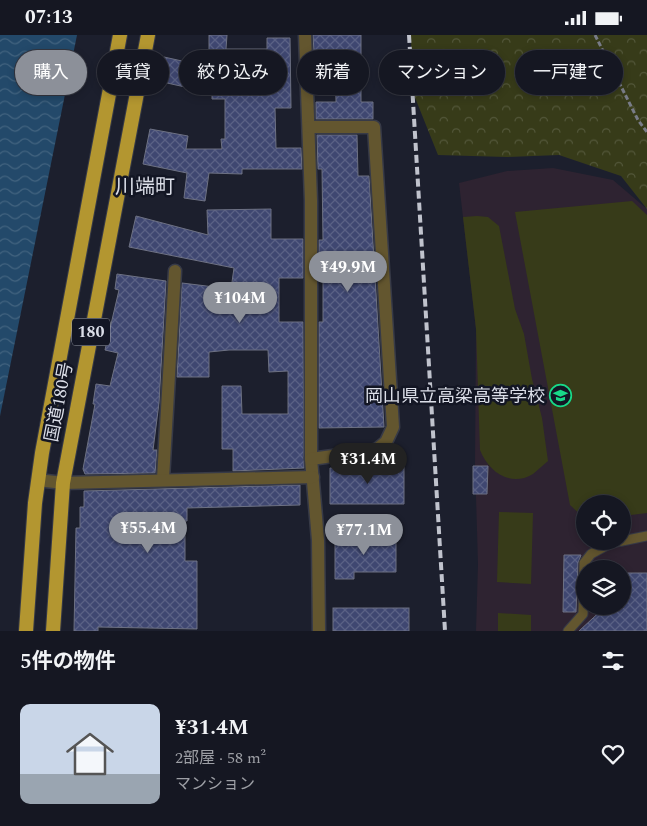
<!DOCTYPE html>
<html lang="ja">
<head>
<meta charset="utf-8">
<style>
	:root { --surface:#151722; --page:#22242f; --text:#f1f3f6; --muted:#9d9fa5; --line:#343640; --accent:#8c9099 }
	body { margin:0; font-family:Spectral,"Noto Sans JP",serif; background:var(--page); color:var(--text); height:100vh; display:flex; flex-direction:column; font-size:19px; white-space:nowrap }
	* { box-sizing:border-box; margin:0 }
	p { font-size:16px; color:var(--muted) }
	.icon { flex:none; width:28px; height:28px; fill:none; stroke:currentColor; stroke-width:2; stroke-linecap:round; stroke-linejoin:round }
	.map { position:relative; height:596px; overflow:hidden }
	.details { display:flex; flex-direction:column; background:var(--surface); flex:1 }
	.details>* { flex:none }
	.guide { position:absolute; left:15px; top:15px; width:618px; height:45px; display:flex; gap:10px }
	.fabs { position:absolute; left:576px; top:460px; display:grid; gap:10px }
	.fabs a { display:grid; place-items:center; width:55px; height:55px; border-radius:50%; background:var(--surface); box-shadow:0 2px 8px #0003,0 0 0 1px var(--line); font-size:25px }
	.price { position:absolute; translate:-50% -42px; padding:0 11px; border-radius:18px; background:var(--accent); color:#fff; font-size:16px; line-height:32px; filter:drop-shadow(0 1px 2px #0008) }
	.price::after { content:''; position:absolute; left:50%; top:30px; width:15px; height:11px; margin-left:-8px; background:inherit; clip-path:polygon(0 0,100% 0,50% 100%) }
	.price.on { background:#222; color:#fff }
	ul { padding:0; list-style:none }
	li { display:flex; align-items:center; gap:15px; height:125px; padding:0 20px }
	li span { display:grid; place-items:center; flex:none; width:140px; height:100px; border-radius:10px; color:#555 }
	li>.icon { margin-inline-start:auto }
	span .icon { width:60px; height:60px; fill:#fffc; stroke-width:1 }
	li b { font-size:21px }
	h2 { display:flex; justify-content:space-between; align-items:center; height:60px; padding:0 20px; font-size:21px }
	.chip { padding:0 18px; border-radius:22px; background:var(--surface); box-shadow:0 2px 8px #0003,0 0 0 1px var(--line); font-size:18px; line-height:45px }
	.chip.on { background:var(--accent); color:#fff }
	.status { display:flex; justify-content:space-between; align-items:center; height:35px; padding:0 25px; background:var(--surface); direction:ltr }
	.status svg { height:14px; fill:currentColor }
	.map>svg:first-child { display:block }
	.education { fill:#2e2331; fill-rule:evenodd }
	.grass { fill:#373b19 }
	.forest { fill:url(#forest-crowns) }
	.water { fill:url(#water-waves) }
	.building { fill:url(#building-cross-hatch); stroke:#6d7183 }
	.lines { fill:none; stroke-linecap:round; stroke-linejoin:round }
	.service-casing { stroke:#373a47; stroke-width:11 }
	.minor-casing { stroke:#373a47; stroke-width:15 }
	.trunk-casing { stroke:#373a47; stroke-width:16 }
	.path { stroke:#797c88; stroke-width:3; stroke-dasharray:5 2.5; stroke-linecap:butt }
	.service { stroke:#63562f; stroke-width:9 }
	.minor { stroke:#63562f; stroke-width:12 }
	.trunk { stroke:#b39630; stroke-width:14 }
	.rail { stroke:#c0c3cd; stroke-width:4; stroke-dasharray:8 4; stroke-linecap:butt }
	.labels { text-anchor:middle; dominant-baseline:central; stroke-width:5; stroke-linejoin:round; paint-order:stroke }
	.shield { fill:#131624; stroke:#9fa2ad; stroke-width:1 }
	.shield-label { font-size:16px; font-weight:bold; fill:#dbdee8 }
	.poi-label { font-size:18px; fill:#dbdee8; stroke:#131624; text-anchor:end }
	.street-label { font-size:18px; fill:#dbdee8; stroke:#131624 }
	.quarter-label { font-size:20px; fill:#dbdee8; stroke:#131624 }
</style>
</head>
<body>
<div class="status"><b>07:13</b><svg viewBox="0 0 49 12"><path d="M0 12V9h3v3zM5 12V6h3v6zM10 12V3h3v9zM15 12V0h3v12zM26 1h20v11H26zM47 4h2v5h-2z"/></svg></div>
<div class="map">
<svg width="647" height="596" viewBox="0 0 647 596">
	<defs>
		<pattern id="forest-crowns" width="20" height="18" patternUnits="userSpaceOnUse" patternTransform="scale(1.25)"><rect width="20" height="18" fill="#373b19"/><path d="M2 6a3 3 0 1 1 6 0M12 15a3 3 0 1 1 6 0" fill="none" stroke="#53573a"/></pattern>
		<pattern id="water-waves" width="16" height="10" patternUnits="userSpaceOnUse" patternTransform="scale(1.25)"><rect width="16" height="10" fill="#23496a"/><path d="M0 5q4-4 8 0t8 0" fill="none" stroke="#42637f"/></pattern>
		<pattern id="building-cross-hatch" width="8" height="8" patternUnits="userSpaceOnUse" patternTransform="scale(1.25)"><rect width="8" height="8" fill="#3f4771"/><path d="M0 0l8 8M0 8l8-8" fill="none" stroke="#5a6185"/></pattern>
	</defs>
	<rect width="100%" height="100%" fill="#1c1f2d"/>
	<!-- education -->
	<path class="education" d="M 553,133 L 613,145 L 647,174 L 647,596 L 476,596 L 478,529 L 475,428 L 476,294 L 459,148 L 507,136 ZM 585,469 L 622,469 L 622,506 L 585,506 ZM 585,534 L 622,534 L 622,571 L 585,571 Z"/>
	<!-- grass -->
	<g class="grass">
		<polygon points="632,166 647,180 647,478 623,481 622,469 585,469 585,484 570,470 515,177"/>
		<path d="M 477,181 L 488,182 L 499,191 L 515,274 L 524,299 L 532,344 L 542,383 L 548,426 C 543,430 538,435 533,439 C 510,453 488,436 480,415 L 476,294 L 463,182 Z"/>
		<polygon points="499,477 533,478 531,549 497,547"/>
		<polygon points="498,578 531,580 531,596 498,596"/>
	</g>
	<!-- forest -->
	<polygon class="forest" points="411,0 647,0 647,174 621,141 559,120 507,122 438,120 412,55"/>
	<!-- water -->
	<polygon class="water" points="0,0 77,0 0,381"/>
	<!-- building -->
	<g class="building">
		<polygon points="209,0 227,0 226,14 267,14 267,3 290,3 291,73 275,73 276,113 301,113 302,134 242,134 242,139 209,138 205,166 184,163 187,138 143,129 150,94 188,101 186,114 222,114 221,104 225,104 225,64 212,64 212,60 203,60 203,56 158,46 164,22 209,32"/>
		<polygon points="313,0 361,0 361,67 373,67 373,84 316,84 316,67 336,67 335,17 314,17"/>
		<polygon points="317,100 357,100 358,141 369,141 384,392 319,393 319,287 323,287 323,243 319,243 319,205 323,205 322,134 318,134"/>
		<polygon points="271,174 271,204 303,204 303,243 279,243 279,287 303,287 304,433 233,436 233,414 222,414 222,351 241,351 242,379 288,379 288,336 269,337 268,315 229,315 209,317 209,342 177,342 182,248 231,254 234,233 129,212 136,181 208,200 207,175"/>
		<polygon points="117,239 166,246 159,368 153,415 157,415 155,438 85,439 83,434 95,369 93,369 96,349 110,351 118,318 105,315 119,255 115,254"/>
		<polygon points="380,428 404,428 404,469 330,469 330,433 380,433"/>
		<polygon points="473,431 488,431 487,459 473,459"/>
		<polygon points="300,450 300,470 187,473 187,486 185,486 185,526 197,526 197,594 98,592 98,596 74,596 76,493 80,493 80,472 84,472 84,456"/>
		<polygon points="335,502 396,502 396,537 354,537 354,544 335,544"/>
		<polygon points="564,520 581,520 578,528 576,577 563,577"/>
		<polygon points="622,538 647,538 647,596 579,596 606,571 622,571"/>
		<rect x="333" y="573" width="76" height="23"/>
	</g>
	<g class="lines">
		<defs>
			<g id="service">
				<polyline points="622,506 647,501"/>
				<polyline points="568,596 583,579 584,528 591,519 611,508 621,506"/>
			</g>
			<g id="minor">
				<polyline points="305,0 311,166 311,424 318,505 319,596"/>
				<polyline points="309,92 374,92 393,392 386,407 376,415 311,424"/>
				<polyline points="163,444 175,236"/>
				<polyline points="38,445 63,448 313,442"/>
			</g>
			<g id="trunk">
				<polyline points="26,596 35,468 42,418 120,0"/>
				<polyline points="53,596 63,448 148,0"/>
			</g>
		</defs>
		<!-- service casing -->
		<use href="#service" class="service-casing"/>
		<!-- minor casing -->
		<use href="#minor" class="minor-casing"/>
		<!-- trunk casing -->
		<use href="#trunk" class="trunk-casing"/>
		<!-- path -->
		<polyline class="path" points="595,0 638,85 647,97"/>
		<!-- service -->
		<use href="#service" class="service"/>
		<!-- minor -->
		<use href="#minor" class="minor"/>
		<!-- trunk -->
		<use href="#trunk" class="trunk"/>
		<!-- rail -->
		<polyline class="rail" points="409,0 445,596"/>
	</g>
	<!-- icons -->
	<defs>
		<symbol id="school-ring" viewBox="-11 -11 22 22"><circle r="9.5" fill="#131624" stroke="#18d989" stroke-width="1.5"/><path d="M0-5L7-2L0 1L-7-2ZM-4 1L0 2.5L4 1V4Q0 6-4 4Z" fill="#18d989"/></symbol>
	</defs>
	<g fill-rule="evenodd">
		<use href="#school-ring" x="548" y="348" width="25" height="25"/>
	</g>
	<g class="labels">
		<!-- shield labels -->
		<rect class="shield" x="72" y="283.5" width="38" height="27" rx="4"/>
		<g class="shield-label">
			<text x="91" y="297">180</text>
		</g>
		<!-- poi labels -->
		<g class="poi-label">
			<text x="545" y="361">岡山県立高梁高等学校</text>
		</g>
		<!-- street labels -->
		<g class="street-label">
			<text transform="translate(59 367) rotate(-79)">国道180号</text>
		</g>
		<!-- quarter labels -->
		<g class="quarter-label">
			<text x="145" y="152">川端町</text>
		</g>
	</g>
</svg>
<div class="fabs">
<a><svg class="icon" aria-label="locate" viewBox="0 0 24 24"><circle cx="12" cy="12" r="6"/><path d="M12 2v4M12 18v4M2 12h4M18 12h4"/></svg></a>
<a><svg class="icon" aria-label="layers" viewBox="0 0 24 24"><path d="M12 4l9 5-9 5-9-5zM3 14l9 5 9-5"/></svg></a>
</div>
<b class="price" style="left:348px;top:258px">¥49.9M</b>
<b class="price" style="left:240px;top:289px">¥104M</b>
<b class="price on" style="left:368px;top:450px">¥31.4M</b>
<b class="price" style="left:148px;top:519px">¥55.4M</b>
<b class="price" style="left:364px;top:521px">¥77.1M</b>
<div class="guide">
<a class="chip on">購入</a>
<a class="chip">賃貸</a>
<a class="chip">絞り込み</a>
<a class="chip">新着</a>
<a class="chip">マンション</a>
<a class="chip">一戸建て</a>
</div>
</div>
<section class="details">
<h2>5件の物件<svg class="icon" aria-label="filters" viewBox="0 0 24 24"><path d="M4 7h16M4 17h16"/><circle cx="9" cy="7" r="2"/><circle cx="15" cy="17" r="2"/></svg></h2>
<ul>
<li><span style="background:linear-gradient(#c9d6e8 70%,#9aa5b1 0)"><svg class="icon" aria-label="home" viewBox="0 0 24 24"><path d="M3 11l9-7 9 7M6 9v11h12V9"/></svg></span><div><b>¥31.4M</b><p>2部屋 · 58 m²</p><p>マンション</p></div><svg class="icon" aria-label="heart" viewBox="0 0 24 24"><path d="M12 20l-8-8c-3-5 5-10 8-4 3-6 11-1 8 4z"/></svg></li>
</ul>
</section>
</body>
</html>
